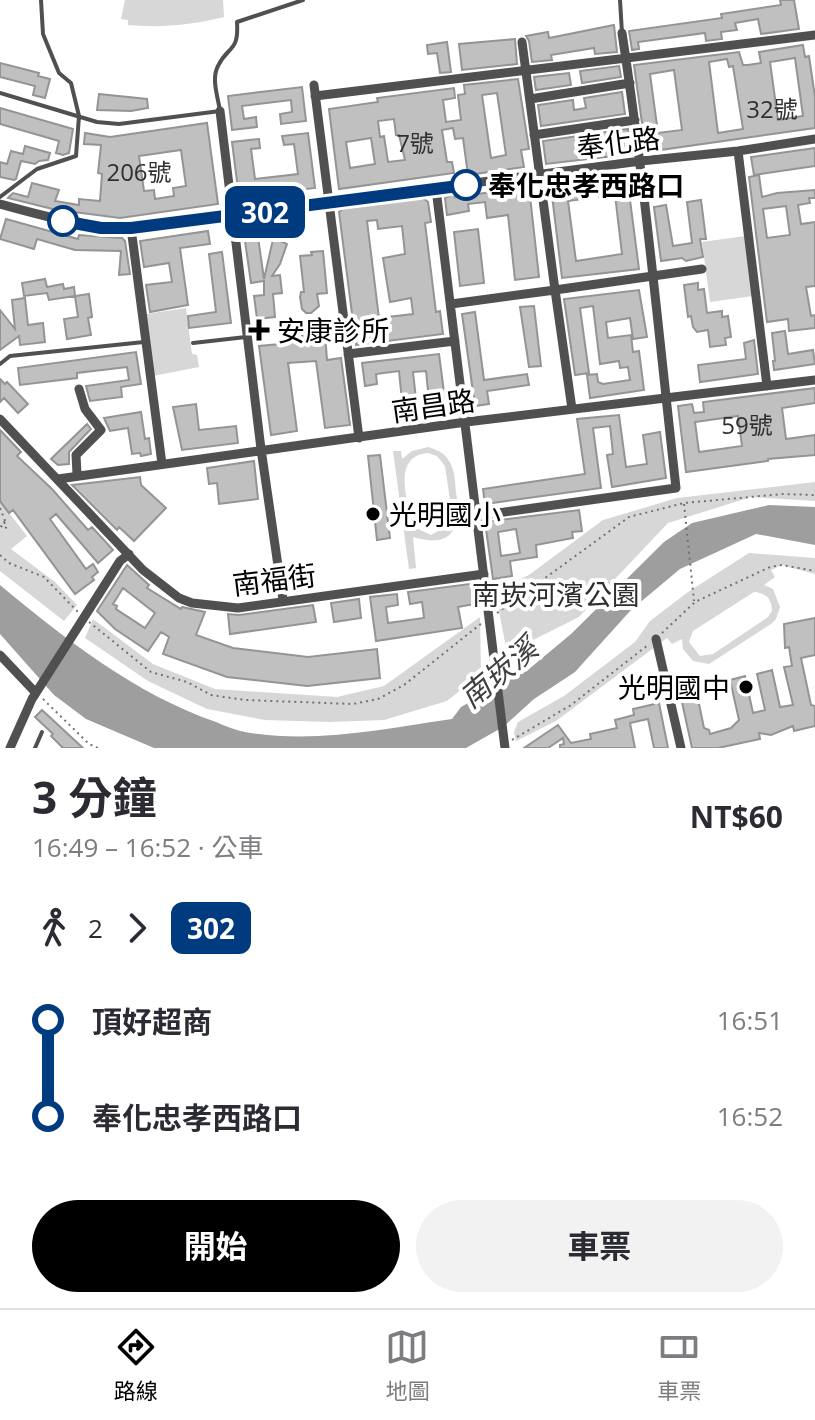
<!DOCTYPE html>
<html lang="zh-TW">
<meta charset="utf-8">
<style>
:root{--surface:#fff;--page:#f2f2f3;--text:#2b2b33;--muted:#7c7c81;--line:#e1e1e2;--accent:#000}
body{margin:0;font-family:"Open Sans","Noto Sans TC",sans-serif;background:var(--page);color:var(--text);height:100vh;display:flex;flex-direction:column;font-size:30px;white-space:nowrap}
*{box-sizing:border-box;margin:0}
p{font-size:26px;color:var(--muted)}
.icon{flex:none;width:44px;height:44px;fill:none;stroke:currentColor;stroke-width:2;stroke-linecap:round;stroke-linejoin:round}
.map{position:relative;height:748px;overflow:hidden}
.side{display:flex;flex-direction:column;background:var(--surface);flex:1}
.side>*{flex:none}
.badge{padding:0 16px;border-radius:12px;font-size:28px;line-height:52px}
.map>.badge{position:absolute;translate:-50% -50%;box-shadow:0 0 0 4px #fff}
.legs{display:flex;align-items:center;gap:12px;height:88px;padding:0 32px;font-size:26px}
.legs p{margin-inline-start:auto}
.head{display:flex;align-items:center;justify-content:space-between;height:136px;padding:0 32px}
h1{font-size:44px;font-weight:700;line-height:60px}
.primary-button{display:flex;gap:16px;margin-top:auto;padding:16px 32px}
.primary-button a{flex:1;height:92px;border-radius:48px;background:var(--accent);color:#fff;font-size:32px;font-weight:700;line-height:92px;text-align:center}
.primary-button a+a{background:var(--page);color:var(--text)}
ul{padding:0 32px;list-style:none}
li{display:flex;align-items:center;gap:28px;height:96px;font-size:30px}
li i{display:grid;place-items:center;width:12px;height:100%;margin:0 10px;background:currentColor}
li i::after{content:'';width:20px;height:20px;margin:-10px;border:6px solid;border-radius:50%;background:var(--surface)}
li p{margin-inline-start:auto}
li:first-child i{background:linear-gradient(#0000 50%,currentColor 0)}
li:last-child i{background:linear-gradient(currentColor 50%,#0000 0)}
.dock{display:flex;justify-content:space-around;align-items:center;height:112px;border-top:2px solid var(--line);background:var(--surface);font-size:22px;color:var(--muted)}
.dock a{display:grid;justify-items:center;gap:4px}
.dock .on{color:var(--accent)}
.map>svg:first-child{display:block}
.green{fill:#d7d7d7;fill-rule:evenodd}
.water{fill:#9e9e9e}
.building{fill:#c0c0c0;stroke:#949494;stroke-width:2;fill-rule:evenodd}
.lines{fill:none;stroke-linecap:round;stroke-linejoin:round}
.path{stroke:#727272;stroke-width:2;stroke-dasharray:2 4;stroke-linecap:butt}
.lane{stroke:#505050;stroke-width:4}
.street{stroke:#505050;stroke-width:9}
.line-1-casing{stroke:#fff;stroke-width:18}
.line-1{stroke:#003b80;stroke-width:12}
.stop-1-dot{fill:#fff;stroke:#003b80;stroke-width:4}
.poi-dot{fill:#000;stroke:#fff;stroke-width:3}
.labels{text-anchor:middle;dominant-baseline:central;stroke-width:8;stroke-linejoin:round;paint-order:stroke}
.number-label{font-size:24px;fill:#303030}
.street-label{font-size:28px;fill:#000;stroke:#fff}
.stop-label{font-size:28px;font-weight:bold;fill:#000;stroke:#fff;text-anchor:start}
.poi-label{font-size:28px;fill:#000;stroke:#fff;text-anchor:start}
.park-label{font-size:28px;fill:#2e2e2e;stroke:#fff}
.water-label{font-size:30px;font-style:italic;fill:#3f3f3f;stroke:#fff}
</style>
<div class="map">
<svg width="815" height="748" viewBox="0 0 815 748">
<rect width="100%" height="100%" fill="#fff"/>
<!-- green -->
<path class="green" d="M125 0H223L224 17C192 25 161 28 128 25V20L121 19Z
M745 236 753 296 710 302 702 242Z
M186 308 192 354 197 355 199 367 153 376 146 314Z
M428 447C437 450 444 452 449 461 455 470 455 482 456 492 462 529 452 549 413 537L416 568 409 569 393 451H401L402 459 412 451ZM428 453 437 456 445 466 452 514 447 526 431 535 412 526C408 501 391 456 428 453Z
M815 482V501L751 497 668 523 579 617 507 653 495 590 529 575 603 520 677 498Z
M0 501 27 536 11 549 55 582 77 605 64 621 0 571Z
M749 553 815 558V574L782 565 771 570 775 577 764 585 773 589 780 607 776 619 771 624 709 664 693 661 683 649 682 639 672 644 667 638 556 721 516 741 514 732 518 722 564 696 635 642 650 621 688 592ZM754 592C766 593 772 599 772 611L768 617 713 654 700 656 689 642 693 631Z
M480 617 481 674 447 701 384 720 329 722 265 720 207 709 148 681 85 638 93 619 153 664 215 689 337 697 384 686Z"/>
<!-- water -->
<path class="water" d="M769 505 815 507V545L756 534 680 569 631 610 575 672 534 699 503 727 466 748H154L86 719 54 695 0 634V585C65 639 135 694 216 722 225 726 235 730 245 732 313 744 384 729 452 719L461 707 529 669 571 634 664 542 692 523Z"/>
<!-- building -->
<path class="building" d="M780 0H794L799 29 761 34 758 19 735 23 737 30 721 32 722 39 706 41 705 33 638 42 639 49 632 50 629 31 722 18 721 14 781 5Z
M614 25 617 52 595 54 594 48 551 55 552 60 532 62 529 41 526 36 548 32 549 38Z
M515 39 517 64 462 70 459 44Z
M447 42 451 72 440 73 437 53 428 54 427 45Z
M803 45 805 57 809 56 815 97V128L646 152 634 65 739 52 743 65H748L761 63 759 52ZM795 58 803 116 778 120 770 62ZM727 59 729 67 733 66 743 129 718 133 709 62ZM674 70 682 130 658 133 650 74Z
M0 63 39 73 38 76 50 79 45 98 33 95 35 86 0 77Z
M619 66 621 77 582 83 580 71Z
M569 73 571 85 536 90 534 77Z
M518 79 529 149 521 150 524 167 468 175 463 138 455 139 453 128 442 130 447 162H452L454 173 339 189 329 109 378 102 377 98 454 88 455 98 443 100 446 122 461 120 458 95 465 94 464 85ZM497 93 506 155 491 158 482 95ZM394 119 396 135H399L405 160 388 162 384 136 380 137 378 121ZM371 138 375 164 350 168 346 142Z
M302 87 306 121 281 124 280 114 292 112 291 100 242 106 244 119 256 117 257 127 232 130 228 96Z
M622 92 625 114 541 126 538 105 573 100 574 110 586 108 584 98Z
M99 94 147 99 148 108 131 111 97 110Z
M0 108 73 129 69 153 63 155 56 153 59 141 0 124Z
M207 123 218 204 120 218 74 212 73 214 8 198 13 193 28 197 32 183 59 190 55 201 79 205V199L100 201 102 174 98 173 101 145 84 144 85 133 110 137ZM181 150 186 186 173 188 174 196 155 199 154 190 144 191 139 156Z
M628 129 631 154 546 164 543 141Z
M308 133 315 188 290 191 289 188 239 197 232 142 259 139 260 148 251 149 255 179 298 174 294 144 284 145 282 136Z
M25 146 50 153 48 160 39 161 35 164 21 161 16 179 14 180 0 177V162L7 164 11 151 23 154Z
M815 148V166L754 175 751 157Z
M759 175 762 197 777 193 815 190V198H809L810 203 798 205 801 224 815 222V286L806 287 811 316 815 315V328L789 331 788 319 767 322 749 177ZM786 206 790 235 767 238 763 209Z
M627 177 639 269 562 278 551 187 582 183 584 199 568 201 576 261 622 254 615 195 599 197 597 181Z
M529 187 539 277 515 280 508 215 487 218 485 202 468 204 469 211 447 215 445 198 455 193V197Z
M423 198 428 202 431 222 425 223 436 312 440 311 443 334 356 345 339 212 343 209ZM377 220 378 229 402 226 405 254 383 258 390 302 411 298 413 314 379 318 367 221Z
M701 200 706 239H700L703 257 686 261 682 258 661 261 654 207 666 205 673 246 692 243 687 202Z
M6 219 78 239 79 235 122 238 125 241 130 274 119 275 121 251 75 250 37 239 34 249 0 239Z
M277 221 280 241 287 244 280 264 272 276 280 275 282 293 273 294 275 317 257 319 254 296 264 295V281L251 283 243 227ZM274 235 264 279 258 237Z
M478 229 484 283 460 286 454 232Z
M208 231 210 244 180 248 188 305 150 312 146 285 172 282 169 263 144 267 140 241Z
M323 251 327 293 317 294 319 306 311 313H306L302 309 300 297 301 292H304L300 256 312 255 311 252Z
M222 252 231 323 189 328 188 316 216 312 209 254Z
M45 279 47 287 63 284 64 289 74 287 75 296 49 300 47 293 24 296 22 283Z
M698 283V290L704 289 707 313 722 311V317L728 316 731 337 725 338 726 345 710 347 708 330 697 332 693 327 691 316 688 317 684 285Z
M639 290 647 337 633 339 630 318 606 322 608 338 631 335 633 352 639 351 644 390 590 398 587 375 597 374 598 382 603 384 630 380 628 367 620 368 619 361 600 364 593 306 580 308 589 373 575 375 564 299Z
M89 294 92 317 88 318 91 335 67 339 64 319 78 317 75 296Z
M25 298 28 325 43 323 45 342 20 345 19 336 0 350V310L15 329 12 300Z
M534 306 541 366 529 367 520 307Z
M475 312 484 380 527 374 529 385 487 391 489 404 475 406 462 314Z
M785 331 788 354 813 350 815 364 774 370 773 361H775L772 333Z
M325 333 327 360 341 358 350 425 325 428 316 361 288 363 297 431 271 435 259 346 302 342V336Z
M754 340 758 374 700 382 698 365 746 359 744 343Z
M136 352 141 384 121 387 122 397 90 401 86 386 129 380 127 367 77 373V378L20 385 18 368Z
M439 354 446 408 430 410 426 371 413 372 416 399 402 401 399 371 376 374 377 384 365 386 362 363Z
M0 379 5 384 7 382 28 404 18 413 4 398 0 402Z
M815 388V403L782 408 786 439 815 435V455L768 459V461L686 472 678 406 692 404 694 413 704 412 703 402ZM738 416 742 446 699 452 695 422Z
M196 404 199 430 236 426 238 443 182 450 173 407Z
M141 412 145 439 149 438 151 454 141 456 140 453 132 454 128 428 110 431 104 418Z
M619 415 626 467 647 464 643 435 660 432 666 478 612 487 607 455 613 454 610 426 593 428 601 488 485 504 483 489 585 474 577 419Z
M87 424 91 429 69 452V464L58 465 51 459Z
M0 430 21 452 17 456 52 489 88 530 92 527 113 550 98 563 56 514 50 519 86 569 93 564 98 572 92 577 94 580 75 594 13 510 9 513 0 501Z
M380 455 390 538 377 540 368 456Z
M254 461 258 499 219 504 217 483 209 484 207 468Z
M140 477 141 485 166 508 134 541 119 527 117 530 72 485Z
M579 510 582 531 572 532 573 538 536 545 537 557 510 561 512 576 493 579 485 522ZM516 529 520 553 501 556 498 532Z
M127 565 149 585 147 588 181 609 182 607 205 612 196 635 233 648 308 657 377 649 380 678 307 686 227 677 163 654 169 637 161 632 148 651 115 629 97 611ZM123 588 155 613 145 628 116 609 117 606 113 604Z
M477 583 480 603 458 607 462 628 376 641 370 597 397 594 398 605 386 607 388 623 424 618 422 602 410 604 408 592Z
M359 599 361 618 334 622 331 603Z
M313 605 316 622 230 634 228 614 239 615Z
M815 618V655L801 658 811 705 815 706V726L794 731 793 726 771 735 759 733 760 739 718 748H692L678 684 694 680 704 728 709 730 710 734 731 728 739 720 730 680 745 676 753 713 765 710 757 674 772 670 780 707 793 705 784 667 792 666 789 647 785 648 784 624Z
M659 703 668 748H654L648 719 630 723 635 748H560V745L564 744 563 738 548 748H524L558 725 571 743 591 739 590 734 617 728 615 720 634 715 633 709Z
M42 710 83 748H63L51 736 53 734 35 717Z"/>
<g class="lines">
<!-- path -->
<path class="path" d="M684 504 694 601
M0 508 5 521
M4 522 7 526 5 529 1 526Z
M0 555 9 563 44 577 78 612
M497 613 629 517 684 503 783 494 815 495
M89 622 151 672 187 682 211 695 245 700 353 704 378 699 404 685 482 623
M662 633 695 602 770 567 782 565 815 571
M43 699 89 744 98 748
M512 740 571 705 648 645"/>
<!-- lane -->
<path class="lane" d="M620 0 622 33
M0 93 97 122 119 124 220 111C218 97 211 79 218 66 228 45 239 53 237 22L303 0
M0 197 37 169 76 156 79 116 71 83 59 73 43 34 41 0
M193 343 246 337
M0 364 10 356 144 342
M35 748 42 732"/>
<!-- street -->
<path class="street" d="M314 85 359 438
M315 96 815 35
M530 99 630 83
M220 111 261 449 283 600
M534 135 635 120
M738 151 767 386
M436 189 505 748
M0 204C44 216 85 228 131 228L641 161 738 151 815 139
M131 228 162 464
M451 304 555 290 522 42
M348 354 455 341
M572 409 555 290 702 269
M0 419 143 570 179 598 192 603 238 608 484 574
M77 474 76 455 101 430 85 409 79 389
M58 479 466 422 815 380
M476 516 676 488C659 337 645 184 622 33
M656 639 681 748
M0 655 36 693
M10 748 32 699 120 561 129 554"/>
</g>
<g class="lines">
<!-- line-1 casing -->
<g class="line-1-casing">
<path id="line-1" d="M63 221 101 228H131L466 185"/>
</g>
<!-- line-1 -->
<use href="#line-1" class="line-1"/>
</g>
<!-- markers -->
<g class="stop-1-dot">
<circle cx="466" cy="185" r="14"/>
<circle cx="63" cy="221" r="14"/>
</g>
<g class="poi-dot">
<path d="M255 318h8v8h8v8h-8v8h-8v-8h-8v-8h8z"/>
<circle cx="373" cy="514" r="8"/>
<circle cx="746" cy="687" r="8"/>
</g>
<g class="labels">
<!-- number labels -->
<g class="number-label">
<text x="772" y="108">32號</text>
<text x="415" y="142">7號</text>
<text x="139" y="171">206號</text>
<text x="747" y="424">59號</text>
</g>
<!-- street labels -->
<g class="street-label">
<text transform="translate(618 142) rotate(-7)">奉化路</text>
<text transform="translate(433 405) rotate(-8)">南昌路</text>
<text transform="translate(274 579) rotate(-7)">南福街</text>
</g>
<!-- stop labels -->
<g class="stop-label">
<text x="488" y="185">奉化忠孝西路口</text>
</g>
<!-- poi labels -->
<g class="poi-label">
<text x="277" y="330">安康診所</text>
<text x="389" y="514">光明國小</text>
<text x="730" y="687" text-anchor="end">光明國中</text>
</g>
<!-- park labels -->
<g class="park-label">
<text x="556" y="594">南崁河濱公園</text>
</g>
<!-- water labels -->
<g class="water-label">
<text transform="translate(498 672) rotate(-40)">南崁溪</text>
</g>
</g>
</svg>
<b class="badge" style="left:265px;top:212px;background:#003b80;color:#fff">302</b>
</div>
<section class="side">
<div class="head"><div><h1>3 分鐘</h1><p>16:49 – 16:52 · 公車</p></div><b>NT$60</b></div>
<div class="legs"><svg class="icon" aria-label="walk" viewBox="0 0 24 24"><circle cx="13" cy="4" r="2"/><path d="M13 8l-2 6 4 7M11 14l-3 7M7 12l3-4h3l4 4"/></svg>2<svg class="icon" aria-label="forward" viewBox="0 0 24 24"><path d="M9 5l7 7-7 7"/></svg><b class="badge" style="background:#003b80;color:#fff">302</b></div>
<ul>
<li><i style="color:#003b80"></i><b>頂好超商</b><p>16:51</p></li>
<li><i style="color:#003b80"></i><b>奉化忠孝西路口</b><p>16:52</p></li>
</ul>
<div class="primary-button"><a>開始</a><a>車票</a></div>
</section>
<nav class="dock">
<a class="on"><svg class="icon" aria-label="directions" viewBox="0 0 24 24"><path d="M12 3l9 9-9 9-9-9zM9 14v-3h6M13 9l2 2-2 2"/></svg>路線</a>
<a><svg class="icon" aria-label="map" viewBox="0 0 24 24"><path d="M3 6l6-2 6 2 6-2v14l-6 2-6-2-6 2zM9 4v14M15 6v14"/></svg>地圖</a>
<a><svg class="icon" aria-label="tickets" viewBox="0 0 24 24"><path d="M3 7h18v10H3zM15 7v10"/></svg>車票</a>
</nav>
